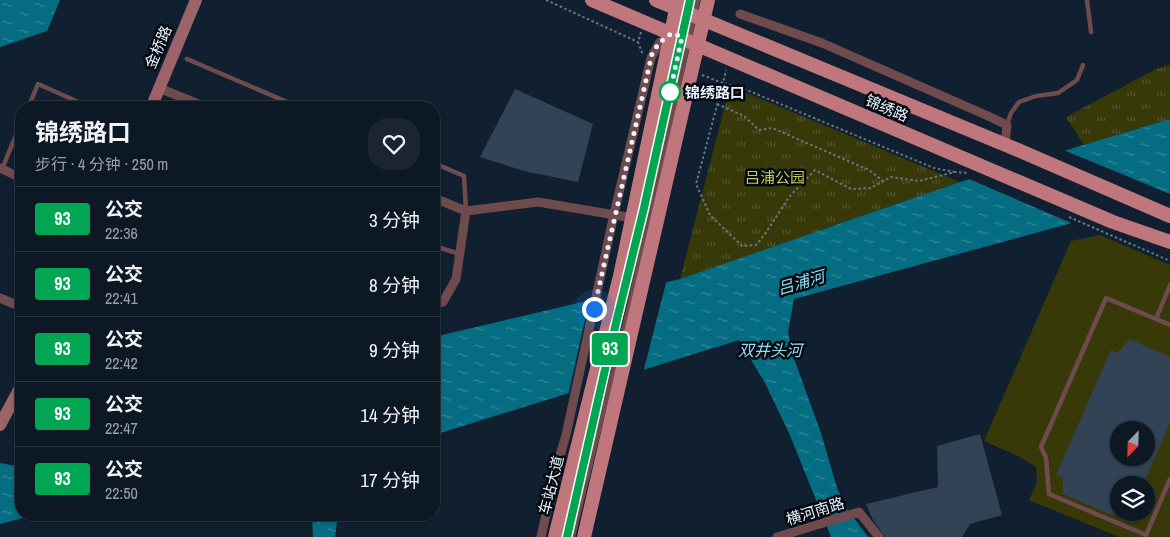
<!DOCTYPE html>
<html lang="zh">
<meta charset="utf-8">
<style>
:root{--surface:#0c1824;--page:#1a2531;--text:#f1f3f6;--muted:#9aa0a6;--line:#2c3741}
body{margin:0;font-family:"Archivo Narrow","Noto Sans SC",sans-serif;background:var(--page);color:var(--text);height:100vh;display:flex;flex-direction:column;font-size:19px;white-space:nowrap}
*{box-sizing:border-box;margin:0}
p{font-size:16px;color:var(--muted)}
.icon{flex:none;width:28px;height:28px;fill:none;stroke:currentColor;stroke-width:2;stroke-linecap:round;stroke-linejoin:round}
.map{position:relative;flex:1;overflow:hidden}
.panel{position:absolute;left:15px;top:101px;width:425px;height:420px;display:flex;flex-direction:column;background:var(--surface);border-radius:20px;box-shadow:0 1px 4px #0004,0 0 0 1px var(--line)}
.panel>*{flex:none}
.badge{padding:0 10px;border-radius:4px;font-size:18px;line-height:32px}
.needle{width:32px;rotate:203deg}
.fabs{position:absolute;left:1110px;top:421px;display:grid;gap:10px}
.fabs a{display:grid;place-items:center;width:45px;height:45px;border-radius:50%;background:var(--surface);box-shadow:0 1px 4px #0004,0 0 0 1px var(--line);font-size:25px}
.you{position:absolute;width:25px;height:25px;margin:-12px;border:4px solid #fff;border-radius:50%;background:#1a73e8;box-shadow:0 0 0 8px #1a73e833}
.map>.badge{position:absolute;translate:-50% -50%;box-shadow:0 0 0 2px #fff}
.round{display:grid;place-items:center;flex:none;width:52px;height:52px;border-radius:20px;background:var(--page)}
.headline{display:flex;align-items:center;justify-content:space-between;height:85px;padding:0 20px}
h1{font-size:24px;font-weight:700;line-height:38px}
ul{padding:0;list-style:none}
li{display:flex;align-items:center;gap:15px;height:65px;padding:0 20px;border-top:1px solid var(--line)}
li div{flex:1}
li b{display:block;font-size:19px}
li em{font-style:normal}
li .badge{min-width:55px;font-weight:700;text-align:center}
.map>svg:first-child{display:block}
.green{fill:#383909;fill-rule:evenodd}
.park{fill:url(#park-tufts)}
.water{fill:url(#water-ripples)}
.pier{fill:#102030}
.building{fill:#324355;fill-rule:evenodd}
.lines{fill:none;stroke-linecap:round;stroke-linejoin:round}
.path{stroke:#687684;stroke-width:2;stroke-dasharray:2.5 2.5;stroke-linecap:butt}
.lane{stroke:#6f4b4e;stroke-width:4.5}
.street{stroke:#6f4b4e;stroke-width:9}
.secondary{stroke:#9c6369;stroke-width:12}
.primary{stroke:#bf767d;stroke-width:14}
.line-casing{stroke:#fff;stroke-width:11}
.line{stroke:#00a651;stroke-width:8}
.walk{stroke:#e8f3fe;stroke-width:5;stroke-dasharray:0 9}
.stop-dot{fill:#fff;stroke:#00a651;stroke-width:2.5}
.labels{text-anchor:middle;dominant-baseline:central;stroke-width:5;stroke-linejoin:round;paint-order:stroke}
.street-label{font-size:15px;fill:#e8f3fe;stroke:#040910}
.stop-label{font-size:15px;font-weight:bold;fill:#e8f3fe;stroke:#040910;text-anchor:start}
.park-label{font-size:15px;fill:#c5ca56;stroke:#040910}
.water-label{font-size:16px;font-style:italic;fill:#8fdff4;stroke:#040910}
</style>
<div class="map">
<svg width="1170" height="537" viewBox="0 0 1170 537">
<defs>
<pattern id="park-tufts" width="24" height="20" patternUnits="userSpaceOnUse" patternTransform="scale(1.25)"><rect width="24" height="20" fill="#383909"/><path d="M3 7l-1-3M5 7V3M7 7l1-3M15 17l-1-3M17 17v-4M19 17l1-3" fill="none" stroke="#55562e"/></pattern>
<pattern id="water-ripples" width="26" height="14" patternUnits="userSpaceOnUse" patternTransform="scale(1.25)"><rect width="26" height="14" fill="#056d82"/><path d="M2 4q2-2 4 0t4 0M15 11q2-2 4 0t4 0" fill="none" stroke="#36899b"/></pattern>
</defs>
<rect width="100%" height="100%" fill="#102030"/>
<!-- green -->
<path class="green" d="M1100 235 1170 265V537H1119L1029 500 1037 482 1036 467 1022 458 984 441 1071 241ZM1119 430H1146V458H1119ZM1119 485H1146V512H1119Z"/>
<!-- park -->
<path class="park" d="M1170 65V119L1084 145 1066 117 1156 69Z
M730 86 960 182 680 279Z"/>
<!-- water -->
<path class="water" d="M0 0H60L47 31 0 47Z
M1170 119V196L794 299 788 332 792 353 821 433 837 488 845 506 868 537H831L789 433 765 383 739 340 434 435V337L680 279 960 182Z
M0 463 21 467V515H34L0 524Z
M312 515H338L335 537H313Z"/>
<!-- pier -->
<path class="pier" d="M1061 149 1170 194V199L1076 225 967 178Z
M667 279 643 373 568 396 590 297Z"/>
<!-- building -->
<path class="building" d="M515 89 593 124 578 182 524 171 480 157Z
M1130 339 1170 357V422L1143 485H1119V508L1112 515 1063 494V478L1056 475 1111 350 1117 353ZM1119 430H1146V458H1119Z
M980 434 1002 515 970 524 962 537H885L873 520 866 504 938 487 937 446Z"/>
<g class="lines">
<!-- path -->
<path class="path" d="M546 0 638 42
M641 32 638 42 643 55
M702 75 723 83 726 70
M717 104 744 116 759 130 772 128 869 170 883 181
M955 172 934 168 742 88 723 83 696 184 710 215 742 246 756 245 765 234 789 197 815 170 851 189 871 188 891 177 919 181 955 172 969 173
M1069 217 1170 261"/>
<!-- lane -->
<path class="lane" d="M1087 0 1091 32
M187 59 301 108
M28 108 38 84 92 108
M1007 125 1011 113 1019 102 1036 96 1058 93 1077 80 1083 65
M434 163 464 176 466 211
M2 169 21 123
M434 246 460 254
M1156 319 1170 285
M1170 325 1106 298 1041 447 1046 458 1049 494 1146 535 1170 479
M567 537 609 352 644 208 690 0
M573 537 630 302 698 0"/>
<!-- street -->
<path class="street" d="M740 14 822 43 988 116 1007 125 1005 144
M159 88 208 108
M0 168 21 178
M434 198 466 211 538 202 633 218
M0 298 21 307
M434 304 443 302 456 279 466 211
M541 537 557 466 566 435 614 214 651 58 659 43 672 34
M777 537 859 512 879 537"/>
<!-- secondary -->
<path class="secondary" d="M151 108 196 0
M0 425 21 386"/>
<!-- primary -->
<path class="primary" d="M592 0 1113 222 1170 242
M656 0 1018 150 1170 216
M555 537 620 276 678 0
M584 537 708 0"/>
</g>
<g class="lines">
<!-- line casing -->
<g class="line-casing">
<path id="line" d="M567 537 609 352 644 208 690 0"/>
</g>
<!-- line -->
<use href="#line" class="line"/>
<!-- walk -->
<path class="walk" d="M594 309 652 54 659 43 672 33 682 37 670 92"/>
</g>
<!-- markers -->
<circle class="stop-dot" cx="670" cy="92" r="10"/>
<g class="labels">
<!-- street labels -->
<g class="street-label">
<text transform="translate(158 47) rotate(-67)">金桥路</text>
<text transform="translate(887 108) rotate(23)">锦绣路</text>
<text transform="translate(551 485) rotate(-76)">车站大道</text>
<text transform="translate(815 511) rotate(-17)">横河南路</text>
</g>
<!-- stop labels -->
<g class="stop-label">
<text x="685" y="92">锦绣路口</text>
</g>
<!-- park labels -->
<g class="park-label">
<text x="775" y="177">吕浦公园</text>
</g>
<!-- water labels -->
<g class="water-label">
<text transform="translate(801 282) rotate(-16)">吕浦河</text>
<text x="770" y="350">双井头河</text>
</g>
</g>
</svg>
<div class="fabs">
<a><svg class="needle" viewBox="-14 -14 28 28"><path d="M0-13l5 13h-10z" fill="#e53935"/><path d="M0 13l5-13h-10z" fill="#9aa0a6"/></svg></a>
<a><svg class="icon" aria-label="layers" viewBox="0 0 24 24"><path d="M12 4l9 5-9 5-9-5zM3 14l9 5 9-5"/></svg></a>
</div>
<div class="you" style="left:594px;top:309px"></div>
<b class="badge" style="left:610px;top:349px;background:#00a651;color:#fff">93</b>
<section class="panel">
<div class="headline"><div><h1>锦绣路口</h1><p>步行 · 4 分钟 · 250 m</p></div><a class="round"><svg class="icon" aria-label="heart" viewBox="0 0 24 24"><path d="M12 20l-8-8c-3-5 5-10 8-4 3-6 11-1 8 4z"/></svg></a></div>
<ul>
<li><span class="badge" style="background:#00a651;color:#fff">93</span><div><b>公交</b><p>22:36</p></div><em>3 分钟</em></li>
<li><span class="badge" style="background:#00a651;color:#fff">93</span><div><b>公交</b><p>22:41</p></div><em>8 分钟</em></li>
<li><span class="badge" style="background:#00a651;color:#fff">93</span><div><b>公交</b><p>22:42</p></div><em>9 分钟</em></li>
<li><span class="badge" style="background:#00a651;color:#fff">93</span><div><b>公交</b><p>22:47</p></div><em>14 分钟</em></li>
<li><span class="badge" style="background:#00a651;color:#fff">93</span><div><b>公交</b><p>22:50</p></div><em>17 分钟</em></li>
</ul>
</section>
</div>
